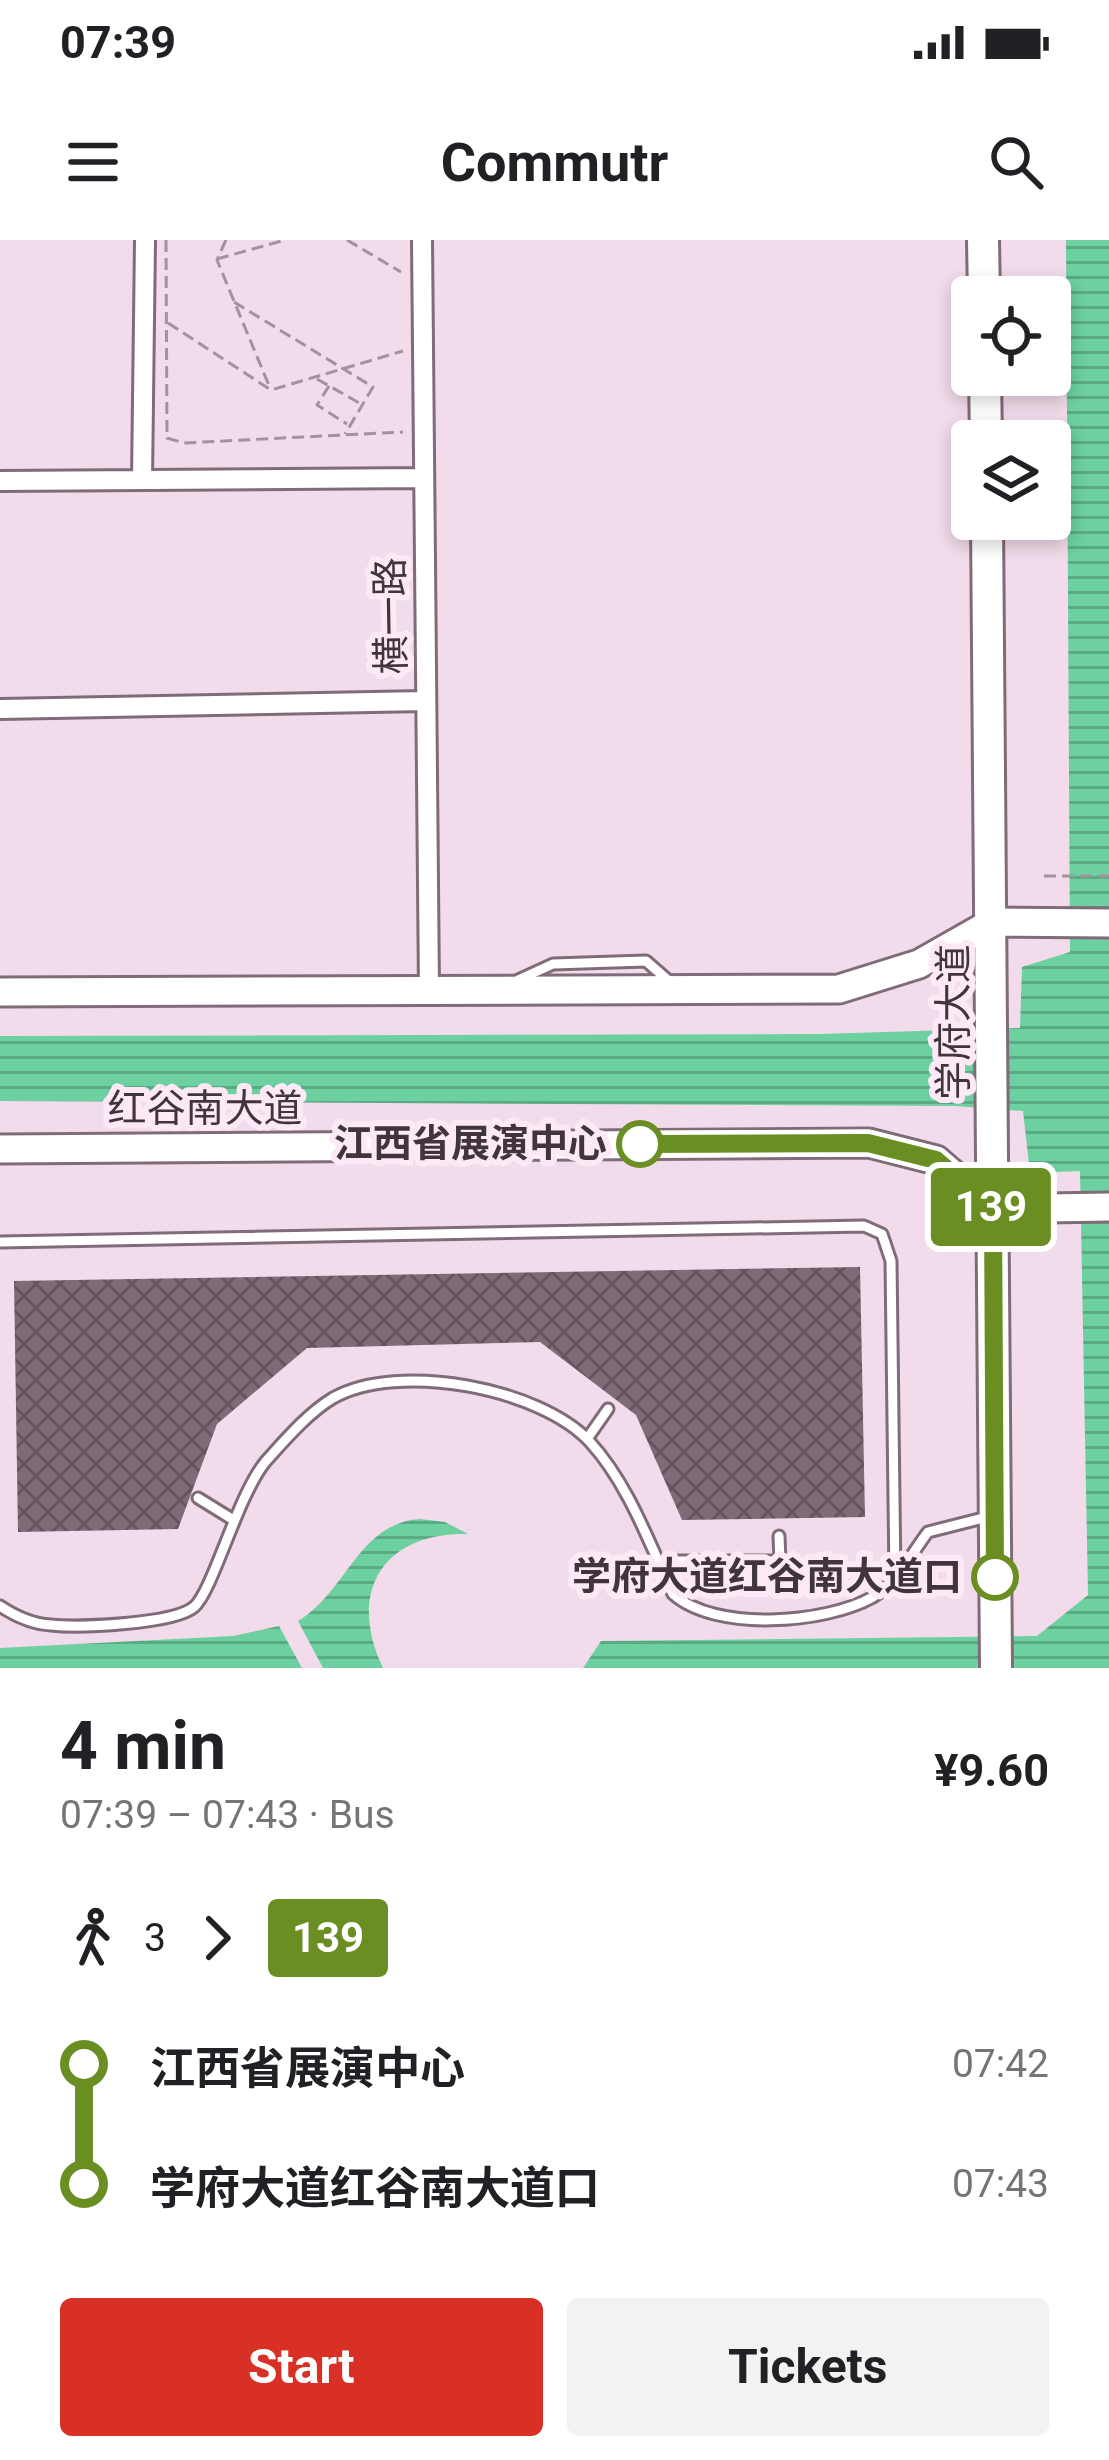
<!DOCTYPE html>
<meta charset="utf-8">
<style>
:root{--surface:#fff;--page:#f2f2f2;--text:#202124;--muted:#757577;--accent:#d93025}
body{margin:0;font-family:Roboto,"Noto Sans SC",sans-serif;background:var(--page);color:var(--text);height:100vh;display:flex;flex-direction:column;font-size:45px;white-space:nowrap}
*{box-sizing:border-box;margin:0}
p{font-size:39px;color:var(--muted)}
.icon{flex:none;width:66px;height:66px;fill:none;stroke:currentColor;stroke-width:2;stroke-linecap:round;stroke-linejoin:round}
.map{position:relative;height:1428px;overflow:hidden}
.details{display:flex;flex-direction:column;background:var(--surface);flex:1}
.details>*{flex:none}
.badge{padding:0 24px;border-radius:9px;font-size:42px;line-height:78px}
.buttons{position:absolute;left:951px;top:36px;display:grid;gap:24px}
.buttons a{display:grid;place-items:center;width:120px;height:120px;border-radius:12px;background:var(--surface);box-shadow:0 6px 18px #0003;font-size:60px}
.map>.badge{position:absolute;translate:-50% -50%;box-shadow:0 0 0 6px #fff}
.legs{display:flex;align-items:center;gap:18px;height:132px;padding:0 60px;font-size:39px}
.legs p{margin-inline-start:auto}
.head{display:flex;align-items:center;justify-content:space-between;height:204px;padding:0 60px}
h1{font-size:66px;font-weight:700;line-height:90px}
.cta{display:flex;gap:24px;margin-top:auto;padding:24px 60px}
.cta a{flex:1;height:138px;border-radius:12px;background:var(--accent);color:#fff;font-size:48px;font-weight:700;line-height:138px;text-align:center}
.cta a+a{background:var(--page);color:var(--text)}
ul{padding:0 60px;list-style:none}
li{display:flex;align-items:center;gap:42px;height:120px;font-size:45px}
li i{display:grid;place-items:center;width:18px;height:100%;margin:0 15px;background:currentColor}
li i::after{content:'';width:30px;height:30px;margin:-15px;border:9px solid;border-radius:50%;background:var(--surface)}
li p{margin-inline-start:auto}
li:first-child i{background:linear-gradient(#0000 50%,currentColor 0)}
li:last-child i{background:linear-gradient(currentColor 50%,#0000 0)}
.status{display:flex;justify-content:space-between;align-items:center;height:84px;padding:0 60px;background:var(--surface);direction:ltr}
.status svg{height:33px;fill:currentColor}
header{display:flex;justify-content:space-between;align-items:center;height:156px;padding:0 60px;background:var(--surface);font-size:54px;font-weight:700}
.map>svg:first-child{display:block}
.water{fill:url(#water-rules)}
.building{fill:url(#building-cross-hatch)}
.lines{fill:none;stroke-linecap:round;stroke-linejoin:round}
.lane-casing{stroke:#806b79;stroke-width:15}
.street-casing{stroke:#806b79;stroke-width:24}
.secondary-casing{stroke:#806b79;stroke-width:33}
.primary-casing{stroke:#806b79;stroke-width:36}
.path{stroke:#a3929d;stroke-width:3;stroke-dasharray:12 6;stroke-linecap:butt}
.lane{stroke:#fff;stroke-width:9}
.street{stroke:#fff;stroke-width:18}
.secondary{stroke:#fff;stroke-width:27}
.primary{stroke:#fff;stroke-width:30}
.line-1-casing{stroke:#fff;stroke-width:27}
.line-1{stroke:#6b8e23;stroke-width:18}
.stop-1-dot{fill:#fff;stroke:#6b8e23;stroke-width:6}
.labels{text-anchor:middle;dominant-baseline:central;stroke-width:12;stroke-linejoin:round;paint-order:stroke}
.street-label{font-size:39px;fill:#3f353b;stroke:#fde9f6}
.stop-label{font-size:39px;font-weight:bold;fill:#3f353b;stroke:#fde9f6;text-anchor:end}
</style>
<div class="status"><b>07:39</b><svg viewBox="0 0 49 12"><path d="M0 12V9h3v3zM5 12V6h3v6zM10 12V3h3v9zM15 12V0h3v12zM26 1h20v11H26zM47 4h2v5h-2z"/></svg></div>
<header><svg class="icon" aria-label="menu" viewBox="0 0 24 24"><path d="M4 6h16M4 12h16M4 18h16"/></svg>Commutr<svg class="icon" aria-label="search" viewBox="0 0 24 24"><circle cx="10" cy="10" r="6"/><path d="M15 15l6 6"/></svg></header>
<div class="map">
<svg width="1109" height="1428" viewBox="0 0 1109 1428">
<defs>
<pattern id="water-rules" width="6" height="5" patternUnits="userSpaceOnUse" patternTransform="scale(3)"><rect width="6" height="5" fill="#6dd0a0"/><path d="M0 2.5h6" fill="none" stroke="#5baa84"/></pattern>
<pattern id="building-cross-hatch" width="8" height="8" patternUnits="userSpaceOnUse" patternTransform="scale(3)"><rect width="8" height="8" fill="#7f6a77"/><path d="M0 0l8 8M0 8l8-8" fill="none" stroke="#64545e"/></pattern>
</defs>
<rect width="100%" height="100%" fill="#f2dbea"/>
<!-- water -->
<path class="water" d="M1066 0H1109V1428H583L601 1401 1037 1396 1088 1355 1080 931 1030 933 1023 871 955 866 0 861V796L820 794 1020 788 1022 727 1070 712Z
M420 1279 445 1282 468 1294C382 1292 347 1353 383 1428H323L298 1381C347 1352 358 1283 420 1279Z
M279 1386 302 1428H0V1408L233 1396Z"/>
<!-- building -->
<path class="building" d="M860 1027 865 1277 682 1280 636 1175 540 1102 307 1108 217 1184 178 1289 18 1292 14 1041Z"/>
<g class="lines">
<!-- lane casing -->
<g class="lane-casing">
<path id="lane" d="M518 740 553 724 646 721 670 742
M0 1002 864 986 882 994 891 1021 895 1338
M587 1199 608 1169
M198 1258 232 1279
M657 1321H780L779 1296
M0 1366C15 1376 32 1384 51 1385 79 1388 174 1384 194 1367 213 1351 237 1256 266 1221 285 1200 308 1173 333 1158 398 1121 540 1148 590 1202 629 1245 649 1303 673 1354 715 1392 825 1384 873 1357 898 1342 911 1314 928 1292L991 1276"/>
</g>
<!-- street casing -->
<g class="street-casing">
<path id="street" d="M422 0 429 750
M142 240 145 0
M0 241 422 238
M0 469 425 461"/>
</g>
<!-- secondary casing -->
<g class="secondary-casing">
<path id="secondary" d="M0 752 839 749 919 724 993 682 1109 683
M0 909 869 903 936 920 993 969 1109 967"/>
</g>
<!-- primary casing -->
<g class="primary-casing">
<path id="primary" d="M983 0 984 57
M985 135 986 201
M987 279 996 1428"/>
</g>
<!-- path -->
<path class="path" d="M166 0 167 198 184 203 403 192
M226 0 217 20 270 148
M347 0 401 32
M217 19 285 0
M234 62 373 147 345 194
M168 83 271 150 403 111
M317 139 361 164
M329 146 317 165 347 184
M1044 636H1109"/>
<!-- lane -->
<use href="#lane" class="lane"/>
<!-- street -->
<use href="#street" class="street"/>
<!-- secondary -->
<use href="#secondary" class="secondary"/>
<!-- primary -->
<use href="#primary" class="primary"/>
</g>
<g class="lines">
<!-- line-1 casing -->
<g class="line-1-casing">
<path id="line-1" d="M640 904 868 903 936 920 993 969 995 1337"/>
</g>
<!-- line-1 -->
<use href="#line-1" class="line-1"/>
</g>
<!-- markers -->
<g class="stop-1-dot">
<circle cx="640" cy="904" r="21"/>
<circle cx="995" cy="1337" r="21"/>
</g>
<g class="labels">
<!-- street labels -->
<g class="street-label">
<text transform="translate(391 376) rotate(-91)">横一路</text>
<text transform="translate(954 782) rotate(-90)">学府大道</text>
<text x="205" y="869">红谷南大道</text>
</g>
<!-- stop labels -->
<g class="stop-label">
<text x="607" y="904">江西省展演中心</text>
<text x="962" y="1337">学府大道红谷南大道口</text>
</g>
</g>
</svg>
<div class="buttons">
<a><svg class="icon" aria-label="locate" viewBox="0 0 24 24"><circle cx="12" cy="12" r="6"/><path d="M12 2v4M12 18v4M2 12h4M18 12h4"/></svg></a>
<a><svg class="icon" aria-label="layers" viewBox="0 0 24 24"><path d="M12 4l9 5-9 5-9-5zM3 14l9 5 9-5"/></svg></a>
</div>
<b class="badge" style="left:991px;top:967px;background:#6b8e23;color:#fff">139</b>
</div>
<section class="details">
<div class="head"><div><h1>4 min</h1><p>07:39 – 07:43 · Bus</p></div><b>¥9.60</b></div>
<div class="legs"><svg class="icon" aria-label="walk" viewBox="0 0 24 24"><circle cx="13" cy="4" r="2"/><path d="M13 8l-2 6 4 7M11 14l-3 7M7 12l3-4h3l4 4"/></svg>3<svg class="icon" aria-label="forward" viewBox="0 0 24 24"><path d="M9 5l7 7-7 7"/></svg><b class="badge" style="background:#6b8e23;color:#fff">139</b></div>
<ul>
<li><i style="color:#6b8e23"></i><b>江西省展演中心</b><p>07:42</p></li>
<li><i style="color:#6b8e23"></i><b>学府大道红谷南大道口</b><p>07:43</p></li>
</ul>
<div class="cta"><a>Start</a><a>Tickets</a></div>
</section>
